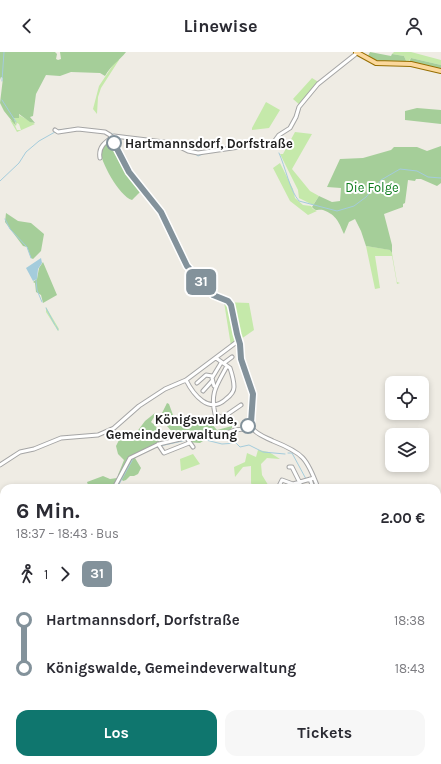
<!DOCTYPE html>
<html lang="de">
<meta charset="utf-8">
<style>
:root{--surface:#fff;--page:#f7f7f7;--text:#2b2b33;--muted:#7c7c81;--accent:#0f766e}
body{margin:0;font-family:Karla,sans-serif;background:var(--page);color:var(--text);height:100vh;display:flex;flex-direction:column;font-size:15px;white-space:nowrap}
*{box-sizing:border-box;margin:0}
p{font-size:13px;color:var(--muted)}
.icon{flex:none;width:22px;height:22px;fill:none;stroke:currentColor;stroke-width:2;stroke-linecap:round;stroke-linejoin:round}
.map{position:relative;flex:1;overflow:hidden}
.drawer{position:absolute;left:0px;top:432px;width:441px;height:280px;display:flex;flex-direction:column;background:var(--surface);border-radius:12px 12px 0 0;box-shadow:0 2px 6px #0003}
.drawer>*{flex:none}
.badge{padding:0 8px;border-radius:6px;font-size:14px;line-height:26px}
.buttons{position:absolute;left:385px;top:324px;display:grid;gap:8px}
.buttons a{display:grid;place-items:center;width:44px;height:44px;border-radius:8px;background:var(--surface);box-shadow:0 2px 6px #0003;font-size:20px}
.map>.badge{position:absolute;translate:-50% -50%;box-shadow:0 0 0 2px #fff}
.legs{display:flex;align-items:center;gap:6px;height:44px;padding:0 16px;font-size:13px}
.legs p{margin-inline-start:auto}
.headline{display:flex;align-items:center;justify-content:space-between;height:68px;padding:0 16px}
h1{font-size:22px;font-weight:700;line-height:30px}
.cta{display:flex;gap:8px;margin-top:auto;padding:8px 16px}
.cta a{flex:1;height:46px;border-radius:12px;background:var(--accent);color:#fff;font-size:16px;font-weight:700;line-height:46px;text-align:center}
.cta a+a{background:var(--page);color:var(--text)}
ul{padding:0 16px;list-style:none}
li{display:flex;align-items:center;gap:14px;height:48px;font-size:15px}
li i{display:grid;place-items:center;width:6px;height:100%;margin:0 5px;background:currentColor}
li i::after{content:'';width:10px;height:10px;margin:-5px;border:3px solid;border-radius:50%;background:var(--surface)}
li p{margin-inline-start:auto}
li:first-child i{background:linear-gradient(#0000 50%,currentColor 0)}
li:last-child i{background:linear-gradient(currentColor 50%,#0000 0)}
header{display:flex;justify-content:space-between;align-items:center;height:52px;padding:0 16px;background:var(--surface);font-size:18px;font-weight:700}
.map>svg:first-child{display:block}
.grass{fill:#c5e9aa}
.forest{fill:#a5ce99}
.water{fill:#a4ccdc}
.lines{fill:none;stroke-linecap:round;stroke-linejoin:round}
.stream{stroke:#a4ccdc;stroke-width:1}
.minor-casing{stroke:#a5a5a5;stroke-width:5}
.major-casing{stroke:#976e01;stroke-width:6}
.minor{stroke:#fff;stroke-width:3}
.major{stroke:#fbd89c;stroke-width:4}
.line-1-casing{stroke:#fff;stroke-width:9}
.line-1{stroke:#83929b;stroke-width:6}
.stop-1-dot{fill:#fff;stroke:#83929b;stroke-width:2}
.labels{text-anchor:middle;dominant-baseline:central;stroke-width:4;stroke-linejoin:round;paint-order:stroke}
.stop-label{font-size:13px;font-weight:bold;fill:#1e1e1e;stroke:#fff;text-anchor:start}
.park-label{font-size:13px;fill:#0c7b1c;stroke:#fff}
</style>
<header><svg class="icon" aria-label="back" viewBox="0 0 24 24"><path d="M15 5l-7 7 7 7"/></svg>Linewise<svg class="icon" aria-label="person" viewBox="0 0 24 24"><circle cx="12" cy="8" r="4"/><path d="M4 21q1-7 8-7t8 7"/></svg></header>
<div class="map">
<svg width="441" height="712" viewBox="0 0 441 712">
<rect width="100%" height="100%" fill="#efece4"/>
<!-- grass -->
<path class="grass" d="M394 0H411L441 8V13L411 6 407 11 404 4 392 2Z
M117 7 119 8 101 36 98 45 97 62 93 57 99 34Z
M312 26 320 31 301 54 293 47Z
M266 50 280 58 269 76 252 78V76Z
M19 63 35 72 17 80 10 68 13 69 17 78H21L19 72 17 71 16 74 14 65 19 66V70Z
M295 80 312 82 292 117 310 139 319 144 313 153 299 146 298 138 280 102H283Z
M280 111 293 137 295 146 303 153 311 154 313 157 317 159 308 163 290 149 273 116Z
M366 194 391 198 392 201 397 230 400 231 397 232 392 204H375L380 236 375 237Z
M224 250 249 251 254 278 231 294Z
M46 255 59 277 58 279 46 260Z
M258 398 269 400 280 407 267 406 261 412 262 423 270 436H253L251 431V414L243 415 235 425 234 415 245 410 247 401 256 405Z
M193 402 200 412 181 419 180 407Z
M4 604V628L0 631V609Z
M437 609 441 611V626L437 624Z
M4 671V707L0 708V674Z"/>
<!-- forest -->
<path class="forest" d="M0 0H55L57 2 56 7 58 8 61 7 60 0H126C119 9 111 13 105 24L100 21 71 20 60 24 46 23 36 42 33 64 30 65 35 71 30 70 19 62V66H14L16 74 4 59 0 51 3 26 1 25 0 28Z
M370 0 391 4 392 2 404 4 407 11 380 10 368 4Z
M411 6 441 13V18L409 10Z
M417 56 441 58V72L405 68V59Z
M112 86 127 116 143 137 132 148C119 144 100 109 100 97Z
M441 94V131L437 134 421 127H416L415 129 408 128 405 151 403 152V155L384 162 392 193V201L390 198 366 194 361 179 355 167 349 170 344 182C339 171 337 163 323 158 318 157 316 160 312 155L319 144 332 150 340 149 341 136 327 135 340 107 363 106 391 98 394 95H417L427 99Z
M6 161 18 169 31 171 44 182 41 199 33 207 31 206 27 195 23 194 5 170Z
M43 210 57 243 43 251 41 243 36 240 35 231 33 230 37 227 39 216Z
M167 351 169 352 173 363 197 371H211L217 378 232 374V376L224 383 209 385 200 391C183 391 167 379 161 363Z
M155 361 156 362 151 370C174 389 151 397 135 406L141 416 138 422 134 424H130L126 428 123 429 118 423 124 408 118 402 116 394 119 388 136 381 145 369Z
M103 424 110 427 117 426 118 428 114 436H89L87 430Z
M0 521 4 524V547L0 552Z
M4 583V604L0 609V588Z
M437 637 441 639V654L437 655Z
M325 708H363L364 709 360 712H329Z"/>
<!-- water -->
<path class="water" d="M41 206 42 211 38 217 37 227 33 229 26 216Z"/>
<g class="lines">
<!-- stream -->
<path class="stream" d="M2 29 4 0
M2 48 16 70
M58 78 77 76
M109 81 116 83
M133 85 151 87
M271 95 276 97
M220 99 236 97
M194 101 198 104 203 102
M279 101C285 114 290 139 299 149L337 159 354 154 366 145 381 128 400 117 417 119 428 125 441 126
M0 129 19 111 26 100 39 89 55 80
M5 167 10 177 27 195 31 206
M36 228 37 238 42 250
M46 256 55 273
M56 274 58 278
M190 388 202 387 222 392 236 391 240 395 249 393 263 400 285 402
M160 394 187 388
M288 401H292L306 427
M117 436 134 405
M437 471 441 469
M0 541 4 542
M0 628 4 625"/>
<!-- minor casing -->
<g class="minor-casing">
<path id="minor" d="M55 78 58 80 78 77 105 80 110 83 129 120 161 160 187 213 213 243 231 253 237 282 240 292 241 307 253 342 252 376C257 383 265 385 273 389 303 401 307 406 318 436
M100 106C98 95 105 90 114 84L172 91 188 99 198 101 246 94H271L279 83 290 76 296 65 299 55 318 32 357 1
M224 311 232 305
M227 314C217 333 210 340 215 362L222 366 241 353
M186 328C193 342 209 363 226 347 230 344 234 340 234 335 234 329 232 322 230 316L216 306
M197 331 206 323 212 324
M214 334 212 326 221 311
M203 339 212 329
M186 385 193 395
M158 392 164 401 189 391
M0 413 20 400 34 397 61 386 98 383 114 376 139 354 165 337 186 328 238 289
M289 415H292L300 431
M310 427 313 436
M114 436 130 406 159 392 193 384 222 383 235 378 252 376
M278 436 282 428 293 432 314 426
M437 462 441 461
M437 475 441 478
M437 686 441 685
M437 701 441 699
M380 708 383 712
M432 708 436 712
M223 712 225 708
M361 712 368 708
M389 712 394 708
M417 712 424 708"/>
</g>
<!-- major casing -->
<g class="major-casing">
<path id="major" d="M356 0 376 11 411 12 441 19"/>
</g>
<!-- minor -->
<use href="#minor" class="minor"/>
<!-- major -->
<use href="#major" class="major"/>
</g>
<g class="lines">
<!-- line-1 casing -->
<g class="line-1-casing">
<path id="line-1" d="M114 91 129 120 161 160 187 214 213 243 228 249 231 253 237 282 240 292 241 307 253 342 251 371 248 374"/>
</g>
<!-- line-1 -->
<use href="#line-1" class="line-1"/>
</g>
<!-- markers -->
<g class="stop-1-dot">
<circle cx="114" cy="91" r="7"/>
<circle cx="248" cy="374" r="7"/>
</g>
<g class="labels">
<!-- stop labels -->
<g class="stop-label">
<text x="125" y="91">Hartmannsdorf, Dorfstraße</text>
<text x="237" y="367" text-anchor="end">Königswalde,<tspan x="237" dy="15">Gemeindeverwaltung</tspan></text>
</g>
<!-- park labels -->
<g class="park-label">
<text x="372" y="135">Die Folge</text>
</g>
</g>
</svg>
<div class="buttons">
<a><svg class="icon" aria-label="locate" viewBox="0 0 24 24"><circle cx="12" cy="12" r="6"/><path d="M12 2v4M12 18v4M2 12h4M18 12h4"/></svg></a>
<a><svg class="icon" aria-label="layers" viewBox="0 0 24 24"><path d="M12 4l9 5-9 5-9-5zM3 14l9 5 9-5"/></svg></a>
</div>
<b class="badge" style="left:201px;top:230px;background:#83929b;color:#fff">31</b>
<section class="drawer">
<div class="headline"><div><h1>6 Min.</h1><p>18:37 – 18:43 · Bus</p></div><b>2.00 €</b></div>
<div class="legs"><svg class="icon" aria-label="walk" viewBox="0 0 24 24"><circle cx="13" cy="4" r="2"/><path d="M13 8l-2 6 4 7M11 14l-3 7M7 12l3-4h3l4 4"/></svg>1<svg class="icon" aria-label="forward" viewBox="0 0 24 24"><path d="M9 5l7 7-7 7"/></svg><b class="badge" style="background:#83929b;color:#fff">31</b></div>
<ul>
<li><i style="color:#83929b"></i><b>Hartmannsdorf, Dorfstraße</b><p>18:38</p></li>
<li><i style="color:#83929b"></i><b>Königswalde, Gemeindeverwaltung</b><p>18:43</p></li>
</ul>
<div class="cta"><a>Los</a><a>Tickets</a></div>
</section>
</div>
